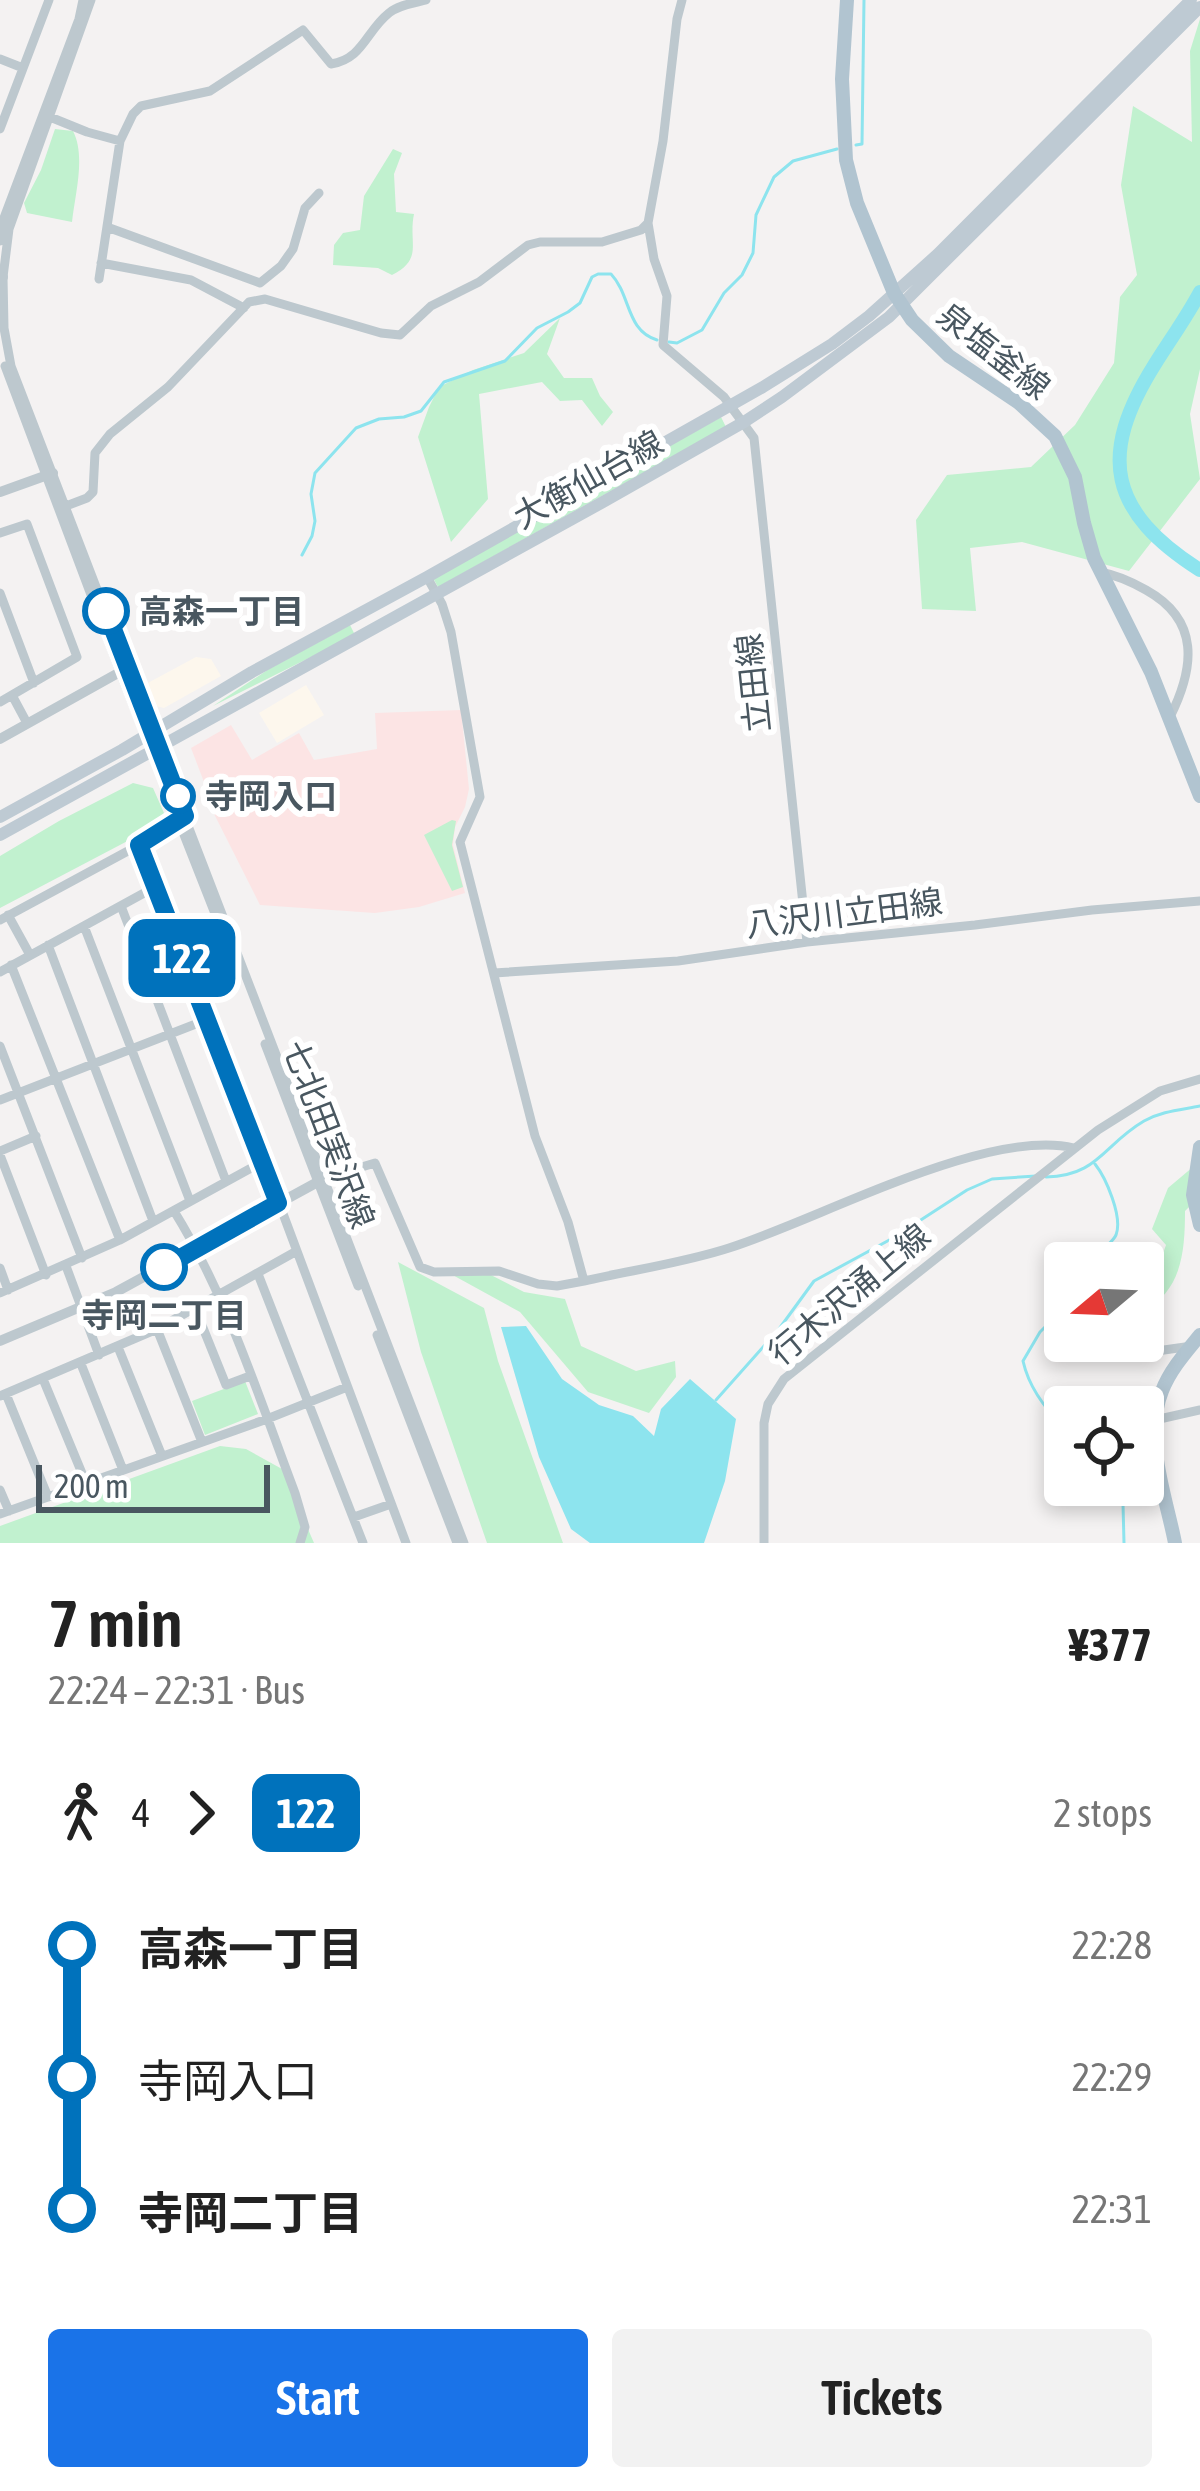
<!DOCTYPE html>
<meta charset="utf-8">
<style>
:root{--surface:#fff;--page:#f2f2f2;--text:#222;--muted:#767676;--accent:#1a73e8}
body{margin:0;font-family:"Asap Condensed","Noto Sans JP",sans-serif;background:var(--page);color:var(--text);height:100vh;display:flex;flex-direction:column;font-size:45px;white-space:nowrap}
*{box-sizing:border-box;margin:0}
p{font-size:39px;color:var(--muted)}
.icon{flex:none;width:66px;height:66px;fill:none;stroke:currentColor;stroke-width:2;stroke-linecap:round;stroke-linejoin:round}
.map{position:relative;height:1543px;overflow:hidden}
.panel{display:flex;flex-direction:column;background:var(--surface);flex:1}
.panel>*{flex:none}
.badge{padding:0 24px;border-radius:18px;font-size:42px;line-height:78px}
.needle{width:78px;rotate:251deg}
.controls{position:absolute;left:1044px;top:1242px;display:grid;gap:24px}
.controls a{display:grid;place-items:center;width:120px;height:120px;border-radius:12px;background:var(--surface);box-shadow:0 6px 18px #0003;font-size:60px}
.scale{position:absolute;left:36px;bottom:30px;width:234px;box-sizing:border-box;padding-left:12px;border:6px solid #495760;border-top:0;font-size:33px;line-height:42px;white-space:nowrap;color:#495760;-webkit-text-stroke:9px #fff;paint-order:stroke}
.map>.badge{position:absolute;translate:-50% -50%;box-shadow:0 0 0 6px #fff}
.legs{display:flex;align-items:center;gap:18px;height:132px;padding:0 48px;font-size:39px}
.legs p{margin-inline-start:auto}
.headline{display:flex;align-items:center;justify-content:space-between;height:204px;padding:0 48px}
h1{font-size:66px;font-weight:600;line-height:90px}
.button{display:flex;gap:24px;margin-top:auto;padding:24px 48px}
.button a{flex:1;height:138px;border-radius:12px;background:var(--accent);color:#fff;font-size:48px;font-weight:600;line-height:138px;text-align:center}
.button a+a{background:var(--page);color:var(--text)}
ul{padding:0 48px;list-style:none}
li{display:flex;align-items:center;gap:42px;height:132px;font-size:45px}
li i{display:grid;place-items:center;width:18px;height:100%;margin:0 15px;background:currentColor}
li i::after{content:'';width:30px;height:30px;margin:-15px;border:9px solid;border-radius:50%;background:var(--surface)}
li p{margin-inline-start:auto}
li:first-child i{background:linear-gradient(#0000 50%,currentColor 0)}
li:last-child i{background:linear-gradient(currentColor 50%,#0000 0)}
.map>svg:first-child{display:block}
.commercial{fill:#fdf7ed}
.medical{fill:#fce4e4}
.green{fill:#c1f1cf}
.water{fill:#8de4ee}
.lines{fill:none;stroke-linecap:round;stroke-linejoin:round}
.stream{stroke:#8de4ee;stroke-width:3}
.river{stroke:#8de4ee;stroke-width:14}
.minor{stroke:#bdc8ce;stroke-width:9}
.tertiary{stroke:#bdc8ce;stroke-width:10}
.secondary{stroke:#becad3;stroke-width:12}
.primary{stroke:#b1c4d0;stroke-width:14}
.line-1-casing{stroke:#fff;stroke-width:27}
.line-1{stroke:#0072bc;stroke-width:18}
.stop-1-dot{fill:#fff;stroke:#0072bc;stroke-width:6}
.labels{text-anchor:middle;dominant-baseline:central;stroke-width:12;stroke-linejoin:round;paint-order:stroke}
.street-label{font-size:33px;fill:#495760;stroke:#fff}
.stop-label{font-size:33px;font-weight:bold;fill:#495760;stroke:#fff;text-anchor:start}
</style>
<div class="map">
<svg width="1200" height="1543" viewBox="0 0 1200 1543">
<rect width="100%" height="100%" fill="#f4f2f2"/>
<!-- commercial -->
<path class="commercial" d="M196 657 211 659 221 676 164 708 152 705 144 685Z
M306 685 324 715 277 743 259 713Z"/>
<!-- medical -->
<path class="medical" d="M461 710 469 789 465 807 455 827 453 845 465 893 419 907 375 913 260 905 202 790 204 782 191 748 231 725 252 760 299 733 314 760 377 749 375 713Z"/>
<!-- green -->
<path class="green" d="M1200 19V369L1190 414 1200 479 1129 571 1022 542 970 548 976 611 922 609 916 520 947 475 1031 467 1075 425 1114 363 1120 297 1137 275 1121 185 1133 106 1192 142 1190 51Z
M55 129 73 131C86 156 75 194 72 222L27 213 24 203 41 170Z
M393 149 402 153 394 174 396 212 414 214C408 243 424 259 392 275L378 268 333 265 334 245 343 233 360 230 364 196Z
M560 318 547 354 564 378H592L600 396 613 412 602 426 582 400 560 401 542 382 479 394 488 499 451 542 418 437 429 407 439 387 473 370 524 353Z
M721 417 726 427 438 587 433 578Z
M350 625 354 633 337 644 213 706 269 669Z
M133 783 153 788 164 813 158 825 0 908V856L59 821Z
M452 820 456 821 452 845 463 887 452 891 424 835Z
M1200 1161V1196L1185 1211C1185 1251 1182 1291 1143 1311V1290L1153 1282 1166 1245 1152 1229 1168 1188Z
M398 1262 484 1308 498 1361 563 1543H487L421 1352Z
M449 1273 489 1274 524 1292 565 1299 581 1346 636 1371 675 1361 676 1377 649 1413 588 1392 520 1312Z
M245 1381 258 1414 205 1435 192 1401Z
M220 1446 246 1449 282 1469 314 1543H0V1526Z"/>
<!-- water -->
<path class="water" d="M526 1326 562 1379 599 1405 633 1416 654 1436 661 1409 690 1379 736 1419 725 1481 704 1543H590L571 1529 539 1457 501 1327Z"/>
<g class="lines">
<!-- stream -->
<path class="stream" d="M856 145 862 144 864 0
M669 342 677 343 702 330 724 293 742 275 753 253 756 215 774 177 793 161 837 149
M302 555 312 536 315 521 311 494 315 473 356 428 379 419 404 417 421 411 444 382 505 361 537 328 568 312 580 303 592 277 598 274H611C631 295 626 331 657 340
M1095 1164C1106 1178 1123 1217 1116 1235 1113 1241 1107 1245 1103 1251L1104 1263
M1046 1177C1098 1176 1103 1145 1144 1121 1162 1111 1180 1110 1200 1106
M1065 1307 1040 1332 1023 1361C1029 1388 1045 1409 1065 1428
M716 1400 779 1329 814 1281 893 1238 967 1190 992 1179 1036 1176
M1117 1485 1123 1504 1124 1543"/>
<!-- river -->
<path class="river" d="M1200 292C1186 318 1170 340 1155 364 1097 456 1109 512 1200 570"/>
<!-- minor -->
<path class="minor" d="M91 0 9 229 3 277 4 328 11 366 464 1543
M682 0 677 19 663 141 648 223 654 259 667 296 663 345 724 397 754 438 807 942
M0 59 23 68
M50 117 87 132 120 141
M0 129 49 0
M107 227 260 283
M0 241 4 218 79 19 83 0
M101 263 191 280 244 308
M99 279 120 141 133 114 141 106 210 91 303 30 331 64C363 59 366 31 389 13 398 5 414 3 426 0
M260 283 281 266 293 249 305 208 319 193
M5 366 120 672 214 911
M66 506 87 498 93 492 95 453 110 434 168 387 249 302 265 299 381 333 400 335 431 306 479 282 528 245 540 242H602L641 230 648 223
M0 533 27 524 77 657 0 702
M1100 572C1116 575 1132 582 1146 590 1200 620 1195 667 1170 717
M427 577 442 604 451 632 480 797 460 842 535 1136 568 1222 584 1281C632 1270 683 1263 729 1248 818 1220 987 1127 1074 1148
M0 593 34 683
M12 695 27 723
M139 845 279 1203 406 1543
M121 906 226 1181
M8 915 30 955
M0 920 139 845 181 819
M84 926 190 1201
M48 945 153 1221
M11 965 120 1240
M0 972 155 887
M494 973 678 961 807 942 975 925 1092 910 1200 901
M265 1044 358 1286
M0 1046 82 1258
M0 1100 206 1020
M0 1151 36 1136
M0 1155 46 1275
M325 1178 375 1163 420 1267 434 1272 499 1271 538 1284 557 1286 584 1281
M174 1211C228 1298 259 1398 295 1493L305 1527 300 1543
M66 1266 99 1355
M0 1268 8 1290
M258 1274 363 1543
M0 1293 120 1240 262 1162
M195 1308 226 1385 250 1376
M157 1329 202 1442
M377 1335 457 1543
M118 1347 162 1456
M1157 1351 1192 1346
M81 1364 123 1470
M43 1379 86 1483
M6 1394 48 1497
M0 1396 157 1329 295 1252
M1155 1420 1200 1410
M0 1490 9 1511
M0 1514 267 1419 347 1387
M354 1517 391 1504
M764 1543V1423L768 1404 784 1379 1098 1130 1160 1091 1200 1079"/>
<!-- tertiary -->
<path class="tertiary" d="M0 277H3
M0 492 53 473
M0 739 120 672
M0 1341 116 1292 325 1178"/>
<!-- secondary -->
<path class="secondary" d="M0 817 122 750 252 672 427 577 763 387 832 344 869 316 938 254 1191 0
M0 835 603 502 744 422 782 397 889 317 1200 7"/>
<!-- primary -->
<path class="primary" d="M847 0 842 79 846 160 857 203 894 293 912 320 949 356 1019 403 1055 436 1075 477 1084 523 1094 558 1151 672 1200 796
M1200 1147 1193 1195 1200 1225
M1175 1543C1166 1496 1143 1438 1162 1391 1170 1370 1186 1352 1200 1335"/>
</g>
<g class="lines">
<!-- line-1 casing -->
<g class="line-1-casing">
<path id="line-1" d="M106 611 185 816 139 845 278 1203 164 1267"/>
</g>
<!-- line-1 -->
<use href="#line-1" class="line-1"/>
</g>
<!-- markers -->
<g class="stop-1-dot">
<circle cx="106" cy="611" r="21"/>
<circle cx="178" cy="796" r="15"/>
<circle cx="164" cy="1267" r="21"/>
</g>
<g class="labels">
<!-- street labels -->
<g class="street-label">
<text transform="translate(994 351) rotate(38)">泉塩釜線</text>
<text transform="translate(588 479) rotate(-29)">大衡仙台線</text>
<text transform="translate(753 683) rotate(-96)">立田線</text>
<text transform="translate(844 913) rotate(-7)">八沢川立田線</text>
<text transform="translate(329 1134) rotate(69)">七北田実沢線</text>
<text transform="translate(849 1294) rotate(-40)">行木沢涌上線</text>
</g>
<!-- stop labels -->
<g class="stop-label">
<text x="139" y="611">高森一丁目</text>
<text x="205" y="796">寺岡入口</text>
<text x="164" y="1315" text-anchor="middle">寺岡二丁目</text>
</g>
</g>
</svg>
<div class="controls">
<a><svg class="needle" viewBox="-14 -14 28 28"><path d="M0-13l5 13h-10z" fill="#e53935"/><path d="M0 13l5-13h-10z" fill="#767676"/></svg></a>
<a><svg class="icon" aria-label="locate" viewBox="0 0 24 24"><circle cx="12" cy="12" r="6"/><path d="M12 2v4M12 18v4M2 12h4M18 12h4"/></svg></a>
</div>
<div class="scale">200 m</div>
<b class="badge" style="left:182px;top:958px;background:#0072bc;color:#fff">122</b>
</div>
<section class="panel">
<div class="headline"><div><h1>7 min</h1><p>22:24 – 22:31 · Bus</p></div><b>¥377</b></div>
<div class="legs"><svg class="icon" aria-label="walk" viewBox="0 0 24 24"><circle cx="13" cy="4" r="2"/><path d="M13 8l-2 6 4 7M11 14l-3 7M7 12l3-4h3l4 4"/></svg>4<svg class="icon" aria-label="forward" viewBox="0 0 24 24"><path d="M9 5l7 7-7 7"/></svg><b class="badge" style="background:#0072bc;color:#fff">122</b><p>2 stops</p></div>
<ul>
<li><i style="color:#0072bc"></i><b>高森一丁目</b><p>22:28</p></li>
<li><i style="color:#0072bc"></i><span>寺岡入口</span><p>22:29</p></li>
<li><i style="color:#0072bc"></i><b>寺岡二丁目</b><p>22:31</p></li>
</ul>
<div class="button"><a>Start</a><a>Tickets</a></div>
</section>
